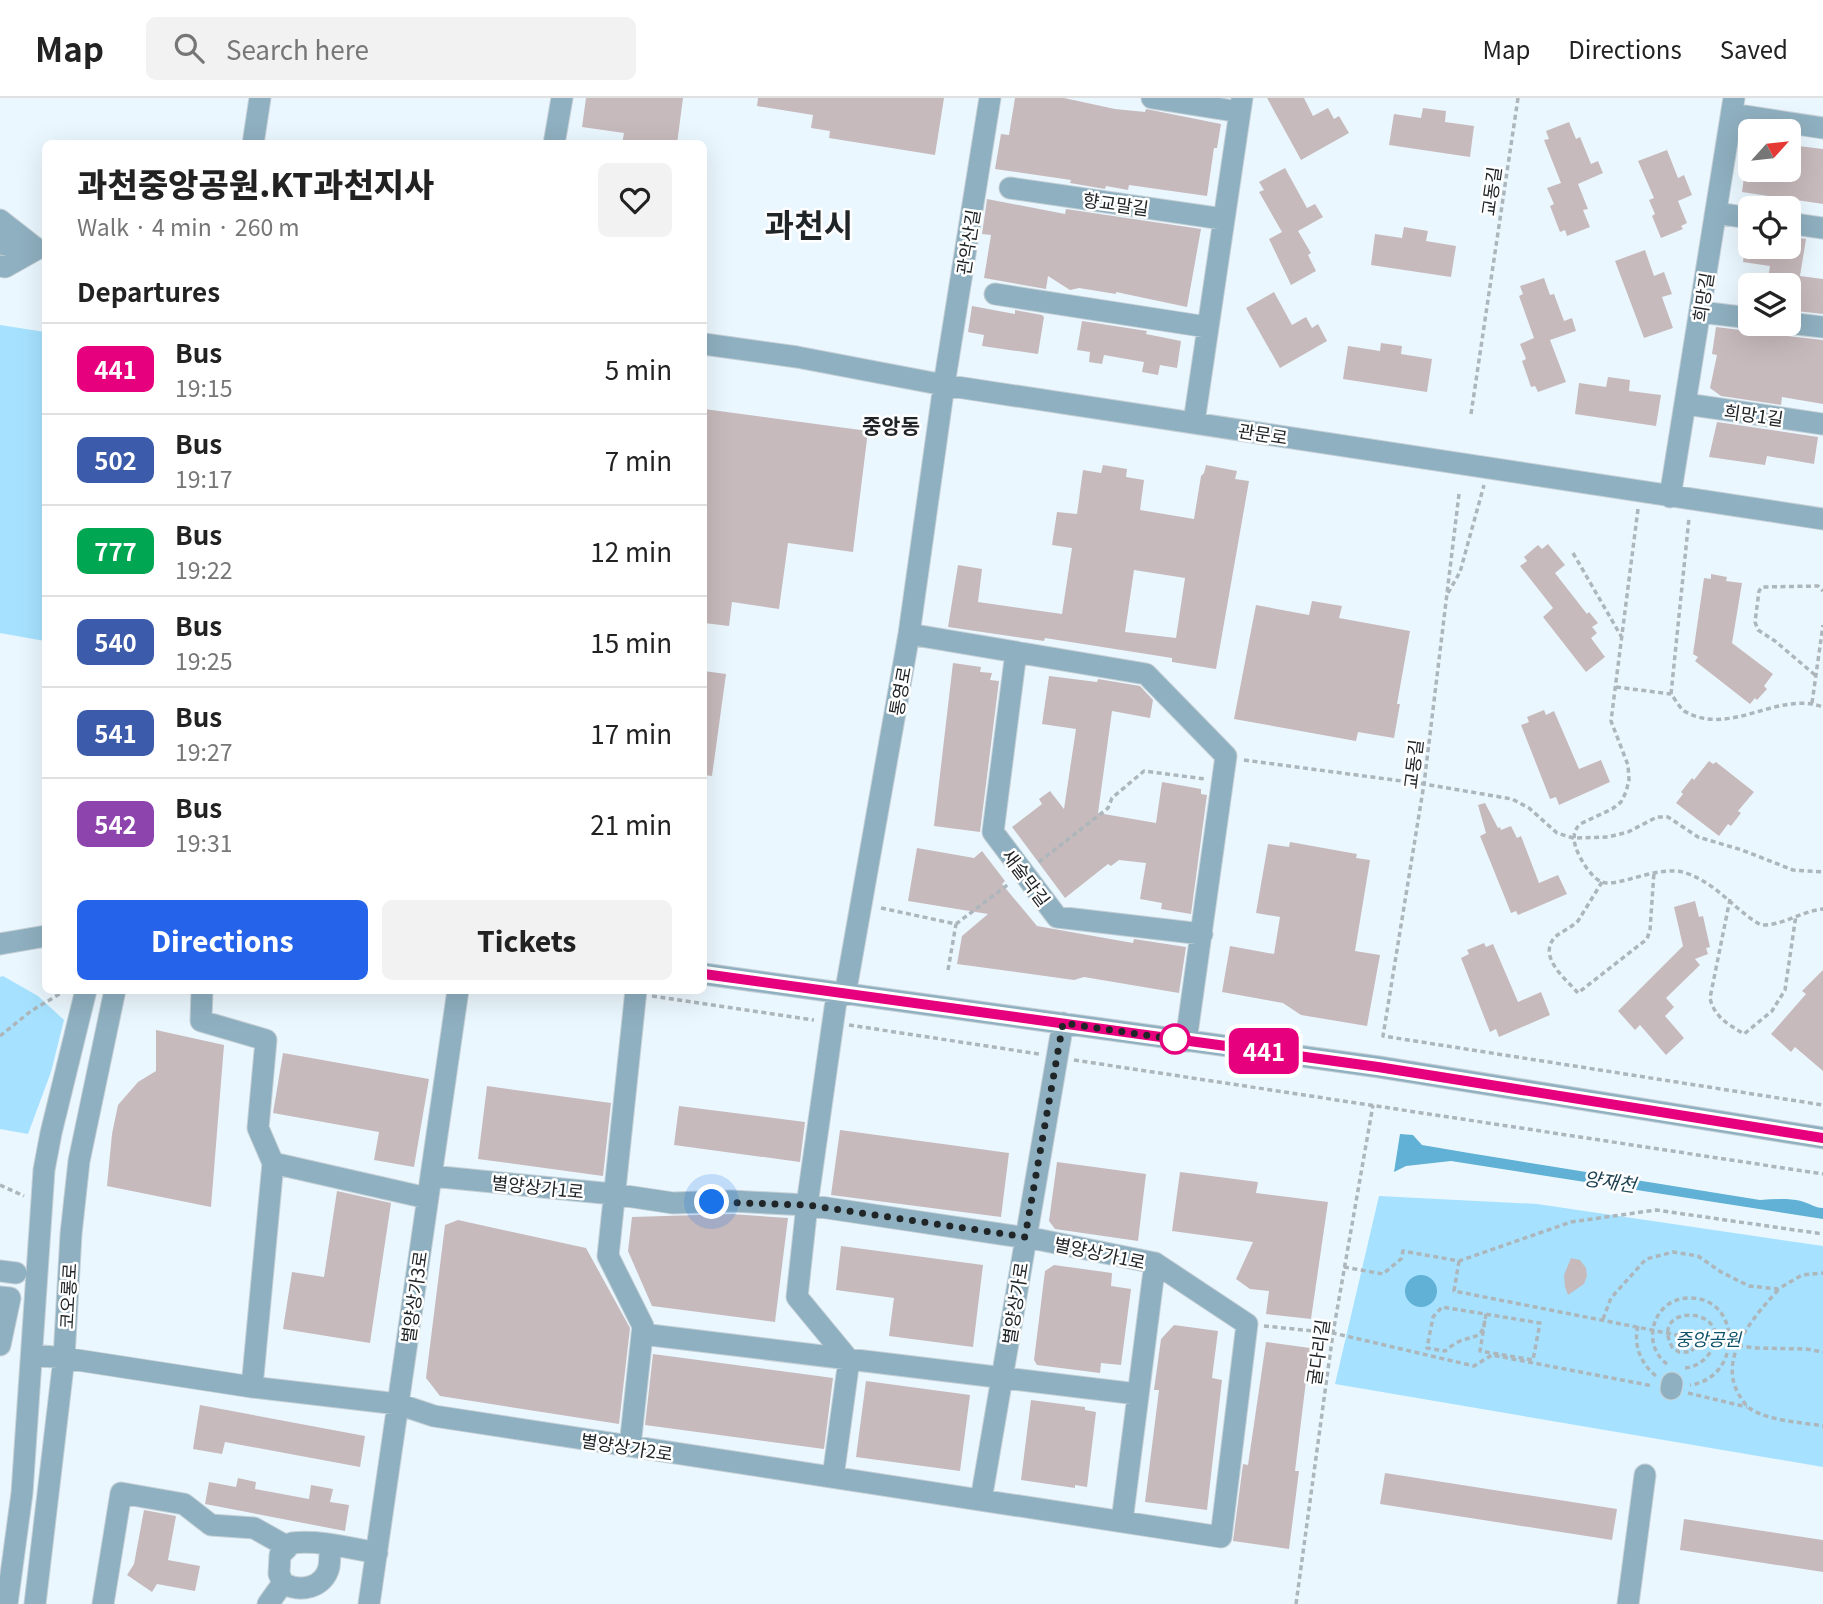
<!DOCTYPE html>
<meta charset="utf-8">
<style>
:root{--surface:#fff;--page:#f2f2f2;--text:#222;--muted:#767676;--line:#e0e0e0;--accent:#2563eb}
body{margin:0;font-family:Georgia,"Noto Sans KR",serif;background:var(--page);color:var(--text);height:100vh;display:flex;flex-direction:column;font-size:26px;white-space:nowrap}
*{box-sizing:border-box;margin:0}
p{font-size:23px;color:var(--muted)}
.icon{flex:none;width:38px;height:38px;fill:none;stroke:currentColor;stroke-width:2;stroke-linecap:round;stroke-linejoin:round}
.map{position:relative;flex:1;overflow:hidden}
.panel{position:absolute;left:42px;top:42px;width:665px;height:854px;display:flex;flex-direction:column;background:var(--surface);border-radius:10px;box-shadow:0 7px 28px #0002}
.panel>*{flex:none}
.badge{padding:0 14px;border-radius:10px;font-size:24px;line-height:46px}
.needle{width:46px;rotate:63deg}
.buttons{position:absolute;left:1738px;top:21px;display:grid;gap:14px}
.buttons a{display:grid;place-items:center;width:63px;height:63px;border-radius:10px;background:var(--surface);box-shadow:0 7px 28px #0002;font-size:35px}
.you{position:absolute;width:35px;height:35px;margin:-18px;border:5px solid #fff;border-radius:50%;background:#1a73e8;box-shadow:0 0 0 10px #1a73e833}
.map>.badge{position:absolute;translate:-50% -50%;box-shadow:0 0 0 4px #fff}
h2{padding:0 35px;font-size:26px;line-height:63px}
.round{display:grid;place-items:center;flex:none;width:74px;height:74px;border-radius:10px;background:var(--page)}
.head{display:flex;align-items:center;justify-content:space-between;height:119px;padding:0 35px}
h1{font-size:33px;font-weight:800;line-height:52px}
.cta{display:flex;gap:14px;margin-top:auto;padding:14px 35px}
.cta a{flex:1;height:80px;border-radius:10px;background:var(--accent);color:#fff;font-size:28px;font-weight:800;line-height:80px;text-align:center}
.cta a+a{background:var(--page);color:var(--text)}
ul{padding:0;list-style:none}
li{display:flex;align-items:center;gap:21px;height:91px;padding:0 35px;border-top:2px solid var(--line)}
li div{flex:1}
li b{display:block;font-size:26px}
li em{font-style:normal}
li .badge{min-width:77px;font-weight:700;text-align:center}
header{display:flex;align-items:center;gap:42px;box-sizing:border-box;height:98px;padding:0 35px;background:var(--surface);border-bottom:2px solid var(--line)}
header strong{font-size:33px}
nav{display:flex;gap:38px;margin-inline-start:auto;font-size:24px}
.search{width:490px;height:63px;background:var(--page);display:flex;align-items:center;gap:18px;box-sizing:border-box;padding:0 24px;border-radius:10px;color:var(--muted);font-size:26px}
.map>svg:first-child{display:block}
.green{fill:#a6e2ff}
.water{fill:#60b1d5}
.building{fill:#c7babc;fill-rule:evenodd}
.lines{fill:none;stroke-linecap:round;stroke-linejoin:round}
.minor-casing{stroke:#c6d1d7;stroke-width:23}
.path{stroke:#acb6bb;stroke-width:3.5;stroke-dasharray:5 3.5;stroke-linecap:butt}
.minor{stroke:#8fb0c0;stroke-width:21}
.line-casing{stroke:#fff;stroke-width:16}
.line{stroke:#e6007e;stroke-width:10}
.walk{stroke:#202527;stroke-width:7;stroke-dasharray:0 12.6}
.stop-dot{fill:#fff;stroke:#e6007e;stroke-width:3.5}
.labels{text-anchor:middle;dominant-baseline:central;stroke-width:5;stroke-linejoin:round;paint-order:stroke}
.street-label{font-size:18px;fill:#202527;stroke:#fff}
.park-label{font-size:18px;font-style:italic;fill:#0b5069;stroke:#fff}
.water-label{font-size:19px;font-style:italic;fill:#1d4151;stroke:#fff}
.quarter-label{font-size:21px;font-weight:bold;fill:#202527;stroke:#fff}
.town-label{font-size:32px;font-weight:bold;fill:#202527;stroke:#fff}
</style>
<header>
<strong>Map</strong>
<div class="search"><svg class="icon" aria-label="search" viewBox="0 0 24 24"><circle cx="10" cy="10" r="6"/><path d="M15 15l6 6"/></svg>Search here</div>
<nav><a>Map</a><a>Directions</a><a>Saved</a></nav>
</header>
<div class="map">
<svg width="1823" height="1506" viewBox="0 0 1823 1506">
<rect width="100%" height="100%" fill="#ebf7fe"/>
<!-- green -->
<path class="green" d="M0 227 45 234V543L0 535Z
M3 878 38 898 64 922 51 974 28 1036 0 1031V879Z
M1379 1098 1537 1106 1823 1148V1369L1335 1286Z"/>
<!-- water -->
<path class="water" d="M1400 1036 1413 1037 1422 1047 1469 1055 1760 1102C1774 1101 1788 1100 1801 1103 1809 1105 1815 1110 1823 1110V1121L1451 1063 1406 1068 1394 1074Z
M1405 1193a16 16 0 1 1 32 0a16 16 0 1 1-32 0Z"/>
<!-- building -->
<path class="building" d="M586 0H683L677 46H622L624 35 582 29Z
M758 0H944L935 57 829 40 830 33 811 30 813 17 757 8Z
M1015 0H1064L1115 11 1145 14 1146 11 1221 26 1217 50H1214L1207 98 1129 87 1128 92 1106 88 1105 91 1070 85 1071 82 995 71 1001 36 1009 37Z
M1267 0H1304L1313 18 1328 10 1334 21 1339 18 1349 35 1301 62Z
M1423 10 1446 13 1445 24 1474 28 1470 59 1389 47 1394 16 1421 20Z
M1569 24 1576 41 1580 39 1591 66 1598 63 1603 75 1578 86 1588 111 1583 112 1590 129 1567 138 1565 132 1560 134 1550 108 1554 106 1547 90 1561 85 1544 42 1549 41 1546 33Z
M1790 47 1823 51V106L1742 94 1745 72H1770L1788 75Z
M1667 52 1678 80 1684 77 1692 97 1678 103 1687 125 1681 128 1683 131 1661 140 1652 118 1655 116 1649 102 1654 100 1638 63Z
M1285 70 1307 110 1315 106 1323 119 1298 133 1311 155 1308 157 1316 173 1291 187 1269 141 1282 134 1259 94 1264 92 1259 84Z
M987 101 1065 116 1066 111 1201 131 1187 209 1116 194V196L1079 190 1070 192 1048 178 1046 191 984 180 991 137 982 136Z
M1404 129 1428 133 1426 143 1456 148 1451 179 1371 167 1375 136 1402 140Z
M1788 138 1806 141 1800 178 1823 181V216L1788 212V187H1767L1770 168 1743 164 1745 149H1788Z
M1645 152 1654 178 1664 174 1672 196 1662 199 1673 230 1644 240 1615 163Z
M1544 180 1550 197 1554 196 1564 223 1572 220 1576 233 1550 242 1566 284 1538 294 1535 288 1531 289 1522 263 1526 261 1520 246 1534 240 1519 198 1523 196 1520 188Z
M1274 194 1292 227 1306 219 1312 230 1318 226 1327 243 1280 270 1246 210Z
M972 208 1015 216V212L1042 217 1044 219 1038 256 982 248 984 237 968 234Z
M1082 223 1147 233 1146 236 1181 243 1177 270 1160 267 1158 277 1142 274 1144 264 1104 257 1102 266 1089 264 1090 254 1077 252Z
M1760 228 1776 230 1787 238 1823 242V306L1782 299 1781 307 1721 298 1710 290 1717 257 1712 256 1716 229 1749 233Z
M1381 245 1402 248 1401 256 1432 261 1427 294 1343 281 1348 248 1380 253Z
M1608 279 1630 282 1629 293 1661 297 1656 328 1575 316 1579 285 1606 289Z
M704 311 868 333 853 454 788 445 779 511 732 504 729 528 704 525Z
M1717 324 1818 339 1814 366 1767 358 1765 367 1709 359Z
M1103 367 1127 371 1126 379 1144 382 1140 412 1194 421 1201 378 1204 375 1206 367 1237 373 1235 381 1249 383 1216 571 1172 564V560L1045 540 1044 543 948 529 958 467 982 471 978 504 1062 516 1072 450 1052 447 1057 414 1077 416 1083 372 1101 375ZM1134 472 1185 480 1176 540 1125 534Z
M1548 446 1565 467 1555 475 1587 516 1589 514 1598 525 1592 529 1597 535 1591 540 1605 559 1586 574 1543 519 1553 510 1520 468 1527 463 1524 459 1538 447 1542 451Z
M1711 476 1727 479 1726 483 1742 485 1732 545 1773 576 1764 588 1767 591 1757 602 1755 600 1750 606 1695 563 1698 559 1693 556 1704 480 1711 481Z
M1312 503 1342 508 1339 520 1410 533 1397 606H1400L1394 640 1358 634 1356 643 1234 621 1256 507 1309 517Z
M953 565 981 569 980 574 992 575 990 582 999 583 980 734 934 728Z
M704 573 726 576 712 678 704 677Z
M1049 578 1097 584 1098 581 1140 588 1153 602 1150 620 1112 613 1098 715 1156 725 1162 684 1201 691V696L1207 697 1191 816 1161 811 1162 805 1140 801 1146 765 1119 762 1111 768 1108 766 1065 800 1012 729 1042 706 1039 701 1050 693 1064 711 1076 631 1042 626Z
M1544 612 1546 617 1554 613 1579 671 1601 662 1610 684 1559 707 1556 699 1550 701 1521 627 1529 624 1527 619Z
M1709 663 1713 666 1716 664 1754 694 1738 713 1741 715 1731 728 1728 726 1719 738 1676 705 1683 696 1681 694 1692 680 1694 682Z
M1485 705 1498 730 1500 729 1501 732 1511 728 1517 740 1521 738 1539 785 1558 777 1567 796 1518 817 1516 813 1511 815 1480 738 1486 735 1478 707Z
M1290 744 1357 756 1356 760 1370 762 1355 853 1380 857 1367 928 1301 917 1283 905 1222 894 1230 848 1274 856 1280 819 1256 815 1268 746 1289 749Z
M917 750 974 760 982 753 1005 783 1002 786 1037 828 1133 845 1134 841 1186 849 1179 895 1084 879 1074 882 957 866 962 838 988 816 908 803Z
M1695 803 1699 819 1703 818 1710 849 1706 850 1708 856 1695 861 1700 867 1666 900 1674 909 1665 918 1684 940 1666 957 1640 927 1635 932 1618 913 1683 848 1674 809Z
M1484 845 1486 849 1493 846 1518 904 1541 894 1550 917 1499 939 1496 931 1490 934 1461 860 1469 856 1467 852Z
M1823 872V973L1795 949 1791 954 1771 936 1806 896 1802 893Z
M156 932 224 947 211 1109 107 1088 112 1036 118 1007 138 984 156 973Z
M283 955 429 981 414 1069 374 1062 379 1034 273 1015Z
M487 988 611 1005 603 1078 478 1061Z
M679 1008 805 1024 800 1064 674 1047Z
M840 1032 1009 1055 1001 1119 831 1097Z
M1057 1064 1146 1076 1138 1143 1055 1131 1049 1123Z
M1180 1074 1258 1084 1256 1095 1328 1104 1311 1221 1266 1216 1269 1193 1250 1191 1236 1181 1253 1144 1172 1133Z
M337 1093 391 1105 370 1245 283 1231 292 1174 324 1179Z
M731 1116 788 1120 775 1224 652 1208 628 1153 632 1119Z
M458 1122 586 1150 630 1230 619 1326 440 1298 426 1280 445 1127Z
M841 1148 983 1167 973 1249 889 1238 894 1200 836 1192Z
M1571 1160 1580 1162 1586 1170 1587 1178 1584 1186 1568 1197 1565 1189 1564 1177Z
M1054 1167 1112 1175 1111 1188 1131 1191 1121 1267 1101 1265 1100 1275 1037 1267 1034 1262 1045 1173Z
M1174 1227 1218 1233 1212 1280 1222 1282 1207 1412 1145 1404 1159 1292H1154L1161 1241Z
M1266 1244 1310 1250 1295 1373H1299L1289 1451 1233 1443 1243 1366 1248 1367Z
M653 1256 833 1280 824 1351 645 1327Z
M866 1283 970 1297 960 1373 856 1359Z
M1031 1302 1085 1309V1312L1096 1314 1087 1389 1075 1387V1390L1021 1382Z
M200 1307 365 1338 360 1369 225 1344 222 1356 193 1351Z
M1385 1375 1617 1411 1612 1442 1380 1406Z
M238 1380 256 1384 255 1391 309 1401 311 1387 333 1391 330 1404 349 1407 345 1433 205 1406 209 1384 236 1389Z
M144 1412 176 1418 168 1462 200 1468 195 1493 157 1486 152 1494 127 1477 134 1466Z
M1684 1421 1823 1442V1474L1680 1452Z"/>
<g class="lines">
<!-- minor casing -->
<g class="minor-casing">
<path id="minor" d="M1152 0 1240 14
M1732 16 1823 30
M253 46 260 0
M554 46 562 0
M1010 90 1223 121
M1716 115 1750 120
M0 122 37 151 5 169 0 168
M1788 125 1823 130
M0 146 36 151
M995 196 1207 229
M1700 214 1750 220
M1788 225 1823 229
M704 246 797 259 944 287 1823 421
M1686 306 1823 326
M1194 324 1242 0
M1670 399 1734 0
M909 536 1146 576 1226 658 1186 943
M1016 554 993 734 1057 819 1202 836
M0 846 46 838
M704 876 1379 969 1823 1040
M202 892 201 923 266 942 258 1030 273 1065 252 1289
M845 897 909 536 944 287 990 0
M273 1065 427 1100
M0 1173 16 1175
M0 1199 10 1200 0 1247
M642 1236 1137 1296
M33 1257 64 1260 252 1289 398 1306 434 1318 1221 1439 1247 1226 1155 1165 1041 1142 807 1107 731 1103 673 1105 613 1096 431 1078
M1671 1291 1672 1285
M630 1348 643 1228 608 1158 636 892
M833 1379 849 1262 797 1199 807 1107 837 896
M981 1402 1063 925
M1122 1423 1155 1165
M330 1447C330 1454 330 1462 329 1469 324 1490 300 1495 283 1485L279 1476 280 1457 292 1445C320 1442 349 1450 377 1455
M7 1506 22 1395 44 1072 51 1035 86 892
M35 1506 64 1260 71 1136 79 1063 115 892
M103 1506 121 1395 184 1406 211 1427 254 1430 288 1449
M268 1506 283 1485
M369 1506 458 892
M1628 1506 1645 1377"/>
</g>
<!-- path -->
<path class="path" d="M1471 316 1518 0
M1459 396 1424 686 1383 938 1823 1007
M1638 411 1611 623 1628 667 1629 682 1626 694 1621 704 1612 711 1580 726C1573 733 1573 741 1576 750 1580 761 1591 780 1602 784 1618 790 1659 766 1686 775 1718 786 1734 812 1761 827 1783 828 1801 813 1823 811
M1573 455 1621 538
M1448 495 1460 474 1484 387
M1815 577 1775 543 1758 532 1755 524 1759 493 1762 489 1818 488 1823 493
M1616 589 1671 596C1675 601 1679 609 1684 613 1731 640 1777 592 1823 609
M1671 596 1689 420
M1812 605 1823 527
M1244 662 1424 686 1512 701 1529 710 1557 735 1573 740 1608 739 1628 734 1657 719H1668L1698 739 1742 752 1793 772 1823 774
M1039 764 1108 710 1112 700 1144 673 1205 681
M1602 784 1578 823C1571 830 1562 833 1555 839 1537 859 1566 881 1578 895L1647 841 1650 832 1654 774
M1730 801 1710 900C1714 919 1728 926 1744 936L1772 913 1785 892 1796 817
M881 810 956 826 1010 785
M948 872 956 826
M652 898 814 922
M849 927 1039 956
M0 938 31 913 63 894
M1074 962 1823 1076
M0 1087 24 1098
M1459 1163 1454 1193 1682 1238
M1344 1169 1383 1176 1401 1161 1403 1153 1459 1163 1571 1124 1656 1112 1823 1136
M1778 1192C1754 1219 1717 1259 1739 1297 1742 1301 1745 1307 1749 1310 1768 1323 1800 1324 1823 1328
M1486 1216 1480 1253 1533 1262 1540 1225 1442 1209 1433 1219 1427 1250 1445 1253C1449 1250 1455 1245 1460 1243 1480 1236 1482 1241 1486 1216
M1603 1221 1611 1200 1646 1161 1673 1154 1698 1158 1721 1174 1749 1188 1778 1191 1802 1177 1823 1175
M1264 1228 1333 1235 1474 1268 1492 1257 1653 1288
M1638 1228C1633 1247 1641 1266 1656 1278
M1696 1241 1755 1250 1806 1251 1823 1254
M1667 1266C1640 1246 1653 1201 1688 1200 1742 1198 1743 1280 1690 1287
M1685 1270C1696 1269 1706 1262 1711 1253 1736 1209 1648 1203 1672 1249L1679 1254H1691L1695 1248 1694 1237 1686 1236 1679 1244 1683 1248 1687 1246 1694 1237
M1688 1295 1747 1309
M1296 1506 1333 1235 1373 1007"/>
<!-- minor -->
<use href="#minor" class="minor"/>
</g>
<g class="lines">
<!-- line casing -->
<g class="line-casing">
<path id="line" d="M704 876 1378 969 1823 1040"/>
</g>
<!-- line -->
<use href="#line" class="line"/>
<!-- walk -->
<path class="walk" d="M712 1104 807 1107 1025 1139 1063 925 1186 943 1175 941"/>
</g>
<!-- markers -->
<circle class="stop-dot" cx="1175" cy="941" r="14"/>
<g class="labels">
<!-- street labels -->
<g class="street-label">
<text transform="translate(1490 93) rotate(-82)">교동길</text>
<text transform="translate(1116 105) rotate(8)">향교말길</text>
<text transform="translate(967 144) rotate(-81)">관악산길</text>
<text transform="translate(1702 199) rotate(-81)">희망길</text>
<text transform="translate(1754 316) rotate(8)">희망1길</text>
<text transform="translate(1263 335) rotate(9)">관문로</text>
<text transform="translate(899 593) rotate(-80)">통영로</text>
<text transform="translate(1412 666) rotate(-83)">교동길</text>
<text transform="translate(1027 779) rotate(53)">새술막길</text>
<text transform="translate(538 1088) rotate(6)">별양상가1로</text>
<text transform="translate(1100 1154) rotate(12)">별양상가1로</text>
<text transform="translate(67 1198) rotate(-87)">코오롱로</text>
<text transform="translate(413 1199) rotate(-82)">별양상가3로</text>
<text transform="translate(1014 1205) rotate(-81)">별양상가로</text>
<text transform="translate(1317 1254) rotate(-82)">굴다리길</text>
<text transform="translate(627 1348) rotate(9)">별양상가2로</text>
</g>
<!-- park labels -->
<g class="park-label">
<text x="1708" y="1240">중앙공원</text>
</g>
<!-- water labels -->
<g class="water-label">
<text transform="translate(1610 1082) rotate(8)">양재천</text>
</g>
<!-- quarter labels -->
<g class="quarter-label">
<text x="891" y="327">중앙동</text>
</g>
<!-- town labels -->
<g class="town-label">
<text x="809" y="125">과천시</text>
</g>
</g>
</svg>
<div class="buttons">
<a><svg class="needle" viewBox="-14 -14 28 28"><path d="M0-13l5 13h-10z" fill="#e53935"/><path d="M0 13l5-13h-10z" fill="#767676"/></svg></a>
<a><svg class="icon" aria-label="locate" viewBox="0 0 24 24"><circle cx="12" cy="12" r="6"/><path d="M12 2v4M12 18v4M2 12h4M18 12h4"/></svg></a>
<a><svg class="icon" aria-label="layers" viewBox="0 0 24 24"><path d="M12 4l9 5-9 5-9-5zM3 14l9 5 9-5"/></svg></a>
</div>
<div class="you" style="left:712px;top:1104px"></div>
<b class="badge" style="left:1264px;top:953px;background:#e6007e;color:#fff">441</b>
<section class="panel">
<div class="head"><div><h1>과천중앙공원.KT과천지사</h1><p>Walk · 4 min · 260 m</p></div><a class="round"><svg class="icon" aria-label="heart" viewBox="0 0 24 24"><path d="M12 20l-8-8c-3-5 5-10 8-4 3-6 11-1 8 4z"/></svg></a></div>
<h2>Departures</h2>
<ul>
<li><span class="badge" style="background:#e6007e;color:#fff">441</span><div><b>Bus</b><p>19:15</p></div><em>5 min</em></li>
<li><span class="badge" style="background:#3d5bab;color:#fff">502</span><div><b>Bus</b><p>19:17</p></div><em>7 min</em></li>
<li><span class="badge" style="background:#00a651;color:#fff">777</span><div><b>Bus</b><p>19:22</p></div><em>12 min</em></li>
<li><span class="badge" style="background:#3d5bab;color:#fff">540</span><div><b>Bus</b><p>19:25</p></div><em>15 min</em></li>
<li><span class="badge" style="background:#3d5bab;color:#fff">541</span><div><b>Bus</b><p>19:27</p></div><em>17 min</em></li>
<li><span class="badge" style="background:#8e44ad;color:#fff">542</span><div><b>Bus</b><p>19:31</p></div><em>21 min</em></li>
</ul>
<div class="cta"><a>Directions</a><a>Tickets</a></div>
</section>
</div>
